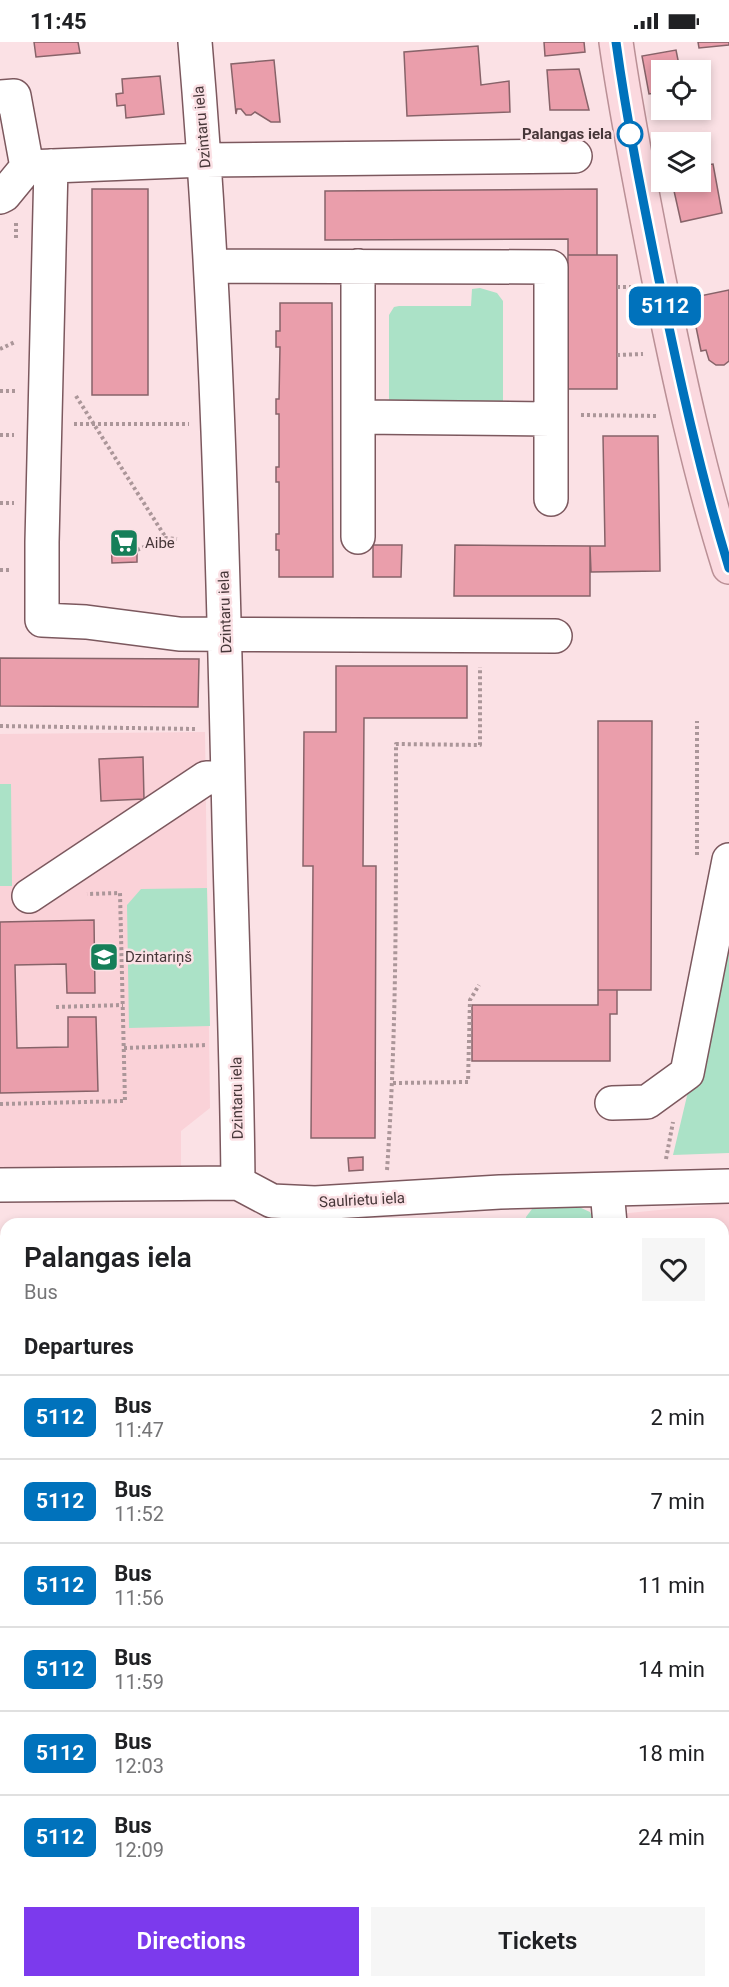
<!DOCTYPE html>
<meta charset="utf-8">
<style>
:root{--surface:#fff;--page:#f6f6f6;--text:#202124;--muted:#757577;--line:#e0e0e0;--accent:#7c3aed}
body{margin:0;font-family:Roboto,sans-serif;background:var(--page);color:var(--text);height:100vh;display:flex;flex-direction:column;font-size:22px;white-space:nowrap}
*{box-sizing:border-box;margin:0}
p{font-size:20px;color:var(--muted)}
.icon{flex:none;width:33px;height:33px;fill:none;stroke:currentColor;stroke-width:2;stroke-linecap:round;stroke-linejoin:round}
.map{position:relative;flex:1;overflow:hidden}
.details{position:absolute;left:0px;top:1176px;width:729px;height:770px;display:flex;flex-direction:column;background:var(--surface);border-radius:18px 18px 0 0;box-shadow:0 3px 9px #0003}
.details>*{flex:none}
.badge{padding:0 12px;border-radius:9px;font-size:21px;line-height:39px}
.tools{position:absolute;left:651px;top:18px;display:grid;gap:12px}
.tools a{display:grid;place-items:center;width:60px;height:60px;border-radius:0px;background:var(--surface);box-shadow:0 3px 9px #0003;font-size:30px}
.map>.badge{position:absolute;translate:-50% -50%;box-shadow:0 0 0 3px #fff}
h2{padding:0 24px;font-size:22px;line-height:54px}
.round{display:grid;place-items:center;flex:none;width:63px;height:63px;border-radius:0px;background:var(--page)}
.head{display:flex;align-items:center;justify-content:space-between;height:102px;padding:0 24px}
h1{font-size:28px;font-weight:600;line-height:45px}
.button{display:flex;gap:12px;margin-top:auto;padding:12px 24px}
.button a{flex:1;height:69px;border-radius:0px;background:var(--accent);color:#fff;font-size:24px;font-weight:600;line-height:69px;text-align:center}
.button a+a{background:var(--page);color:var(--text)}
ul{padding:0;list-style:none}
li{display:flex;align-items:center;gap:18px;height:84px;padding:0 24px;border-top:2px solid var(--line)}
li div{flex:1}
li b{display:block;font-size:22px}
li em{font-style:normal}
li .badge{min-width:66px;font-weight:700;text-align:center}
.status{display:flex;justify-content:space-between;align-items:center;height:42px;padding:0 30px;background:var(--surface);direction:ltr}
.status svg{height:16px;fill:currentColor}
.map>svg:first-child{display:block}
.built{fill:#fad2d8}
.green{fill:#abe2c7}
.building{fill:#ea9eab;stroke:#876369;stroke-width:1.5}
.lines{fill:none;stroke-linecap:round;stroke-linejoin:round}
.minor-casing{stroke:#7c585e;stroke-width:36}
.major-casing{stroke:#ba9096;stroke-width:36}
.path{stroke:#ab9699;stroke-width:4;stroke-dasharray:3 3;stroke-linecap:butt}
.minor{stroke:#fff;stroke-width:33}
.major{stroke:#fbd9df;stroke-width:33}
.line-casing{stroke:#fff;stroke-width:14}
.line{stroke:#0072bc;stroke-width:9}
.stop-dot{fill:#fff;stroke:#0072bc;stroke-width:3}
.labels{text-anchor:middle;dominant-baseline:central;stroke-width:5;stroke-linejoin:round;paint-order:stroke}
.street-label{font-size:15px;fill:#463638;stroke:#fbe1e5}
.stop-label{font-size:15px;font-weight:bold;fill:#463638;stroke:#fbe1e5;text-anchor:end}
.poi-label{font-size:15px;fill:#463638;stroke:#fbe1e5;text-anchor:start}
</style>
<div class="status"><b>11:45</b><svg viewBox="0 0 49 12"><path d="M0 12V9h3v3zM5 12V6h3v6zM10 12V3h3v9zM15 12V0h3v12zM26 1h20v11H26zM47 4h2v5h-2z"/></svg></div>
<div class="map">
<svg width="729" height="1945" viewBox="0 0 729 1945">
<rect width="100%" height="100%" fill="#fbe1e5"/>
<!-- built -->
<path class="built" d="M205 690 210 1066 181 1089V1130H0V692Z
M729 1161V1566H723V1182H575L619 1172Z
M0 1190H6V1324H0Z
M0 1662H6V1940H223V1945H0Z"/>
<!-- green -->
<path class="green" d="M480 246 497 251 503 259V371L389 368V273L394 265 399 264H471L472 247Z
M0 742H11L12 844H0Z
M207 846 210 984 129 986 127 863 141 847Z
M729 877V1111L673 1113Z
M579 1165 590 1170 596 1182H574L563 1177 547 1178 537 1182H526V1175L532 1167Z
M723 1657H729V1694L723 1691Z
M729 1796V1849H723V1799Z
M723 1874H729V1945H635V1940H723Z
M78 1940H223V1945H78Z"/>
<!-- building -->
<path class="building" d="M34 0H78L80 11 36 15Z
M544 0H584L585 10 545 14Z
M698 0H729V3L699 6Z
M478 4 481 43 509 39 510 70 407 74 404 10Z
M676 8 680 28H662V50L649 52 642 14Z
M274 18 280 80H271L255 70 251 73H246L241 67H237L236 72 231 22Z
M579 27 589 68H550L547 28Z
M160 34 164 72 126 76 125 63 117 64 116 52 123 51 122 37Z
M713 122 722 171 681 180 672 140H700V124Z
M92 147H148V353H92Z
M597 147V213H568V197L325 198V149Z
M568 213H617V347H566Z
M729 248V319L724 323H716L709 318 706 308 701 309 690 256Z
M280 261H332L333 535H279V508H276V492H279V440H276V425H279V372H276V357H279L280 305H276V289H280Z
M603 394H658L660 529 591 530 590 504H605Z
M111 494H137V520L112 521Z
M373 503H402L401 535H373Z
M455 503 590 504V554H454Z
M0 616 199 617 198 665 0 664Z
M336 624H467V676H364L363 824H376L375 1096H311L313 824H303L304 690H336Z
M598 679H652L651 948H598Z
M143 715 144 757 101 759 99 717Z
M94 878 95 951H67L66 922 15 923 17 1006 68 1005V975H96L98 1049 0 1051V880Z
M598 948H617V972H610V1019H472V963H598Z
M363 1115V1128L349 1129 348 1116Z
M0 1229H6V1308H0Z
M0 1711H6V1940H37V1945H0Z
M723 1726H729V1775H723Z
M357 1940H403V1945H357Z"/>
<g class="lines">
<!-- minor casing -->
<g class="minor-casing">
<path id="minor" d="M195 0C217 259 223 519 229 779 232 900 237 1020 238 1141
M0 55 14 54 27 125 205 118 575 114
M51 124 42 500V578L86 580 179 592 555 594
M0 155 4 153 27 125
M211 224 551 225V457
M358 224V495
M359 375 550 377
M29 854 206 736H228
M612 1061 647 1060 687 1031 729 818
M0 1143 238 1141 272 1159 315 1161 500 1150 729 1144
M607 1148 610 1182
M0 1339H6
M723 1612H729
M0 1617H6
M723 1701H729
M445 1945V1940
M559 1945V1940"/>
</g>
<!-- major casing -->
<g class="major-casing">
<path id="major" d="M616 0C627 78 643 155 658 233 678 331 699 430 729 525"/>
</g>
<!-- path -->
<path class="path" d="M16 196V180
M617 245H631
M0 307 15 300
M617 313 643 312
M0 349H15
M76 354 166 496
M581 373 657 374
M74 382H189
M0 393H14
M0 461H14
M137 508 166 496 177 497
M0 528H11
M0 684 196 687
M697 813V679
M56 965 123 963
M124 1006 207 1003
M393 1041 468 1040 470 958 479 943
M0 1062 125 1059 120 851 87 852
M666 1117 673 1080
M387 1128C397 986 396 844 396 702L480 703V625
M0 1428 6 1431
M723 1650 729 1649
M0 1680H6
M723 1791 729 1788
M70 1940V1945"/>
<!-- minor -->
<use href="#minor" class="minor"/>
<!-- major -->
<use href="#major" class="major"/>
</g>
<g class="lines">
<!-- line casing -->
<g class="line-casing">
<path id="line" d="M616 0C627 80 643 159 659 238 679 334 700 431 729 526"/>
</g>
<!-- line -->
<use href="#line" class="line"/>
</g>
<!-- icons -->
<defs>
<g id="supermarket-square" transform="scale(1.5)"><rect x="-9" y="-9" width="18" height="18" rx="4" fill="#167f59" stroke="#fbe1e5"/><path d="M-6-5.5h2.5l.6 2H6L4.5 2H-2.5L-4.4-4H-6ZM-1.5 3.2a1.3 1.3 0 1 0 .1 0ZM3 3.2a1.3 1.3 0 1 0 .1 0Z" fill="#fff"/></g>
<g id="school-square" transform="scale(1.5)"><rect x="-9" y="-9" width="18" height="18" rx="4" fill="#167f59" stroke="#fbe1e5"/><path d="M0-5L7-2L0 1L-7-2ZM-4 1L0 2.5L4 1V4Q0 6-4 4Z" fill="#fff"/></g>
</defs>
<g fill-rule="evenodd">
<use href="#supermarket-square" x="124" y="501"/>
<use href="#school-square" x="104" y="915"/>
</g>
<!-- markers -->
<circle class="stop-dot" cx="630" cy="92" r="12"/>
<g class="labels">
<!-- street labels -->
<g class="street-label">
<text transform="translate(202 85) rotate(-95)">Dzintaru iela</text>
<text transform="translate(225 570) rotate(-92)">Dzintaru iela</text>
<text transform="translate(237 1056) rotate(-91)">Dzintaru iela</text>
<text transform="translate(362 1158) rotate(-3)">Saulrietu iela</text>
</g>
<!-- stop labels -->
<g class="stop-label">
<text x="612" y="92">Palangas iela</text>
</g>
<!-- poi labels -->
<g class="poi-label">
<text x="145" y="501">Aibe</text>
<text x="125" y="915">Dzintariņš</text>
</g>
</g>
</svg>
<div class="tools">
<a><svg class="icon" aria-label="locate" viewBox="0 0 24 24"><circle cx="12" cy="12" r="6"/><path d="M12 2v4M12 18v4M2 12h4M18 12h4"/></svg></a>
<a><svg class="icon" aria-label="layers" viewBox="0 0 24 24"><path d="M12 4l9 5-9 5-9-5zM3 14l9 5 9-5"/></svg></a>
</div>
<b class="badge" style="left:665px;top:264px;background:#0072bc;color:#fff">5112</b>
<section class="details">
<div class="head"><div><h1>Palangas iela</h1><p>Bus</p></div><a class="round"><svg class="icon" aria-label="heart" viewBox="0 0 24 24"><path d="M12 20l-8-8c-3-5 5-10 8-4 3-6 11-1 8 4z"/></svg></a></div>
<h2>Departures</h2>
<ul>
<li><span class="badge" style="background:#0072bc;color:#fff">5112</span><div><b>Bus</b><p>11:47</p></div><em>2 min</em></li>
<li><span class="badge" style="background:#0072bc;color:#fff">5112</span><div><b>Bus</b><p>11:52</p></div><em>7 min</em></li>
<li><span class="badge" style="background:#0072bc;color:#fff">5112</span><div><b>Bus</b><p>11:56</p></div><em>11 min</em></li>
<li><span class="badge" style="background:#0072bc;color:#fff">5112</span><div><b>Bus</b><p>11:59</p></div><em>14 min</em></li>
<li><span class="badge" style="background:#0072bc;color:#fff">5112</span><div><b>Bus</b><p>12:03</p></div><em>18 min</em></li>
<li><span class="badge" style="background:#0072bc;color:#fff">5112</span><div><b>Bus</b><p>12:09</p></div><em>24 min</em></li>
</ul>
<div class="button"><a>Directions</a><a>Tickets</a></div>
</section>
</div>
